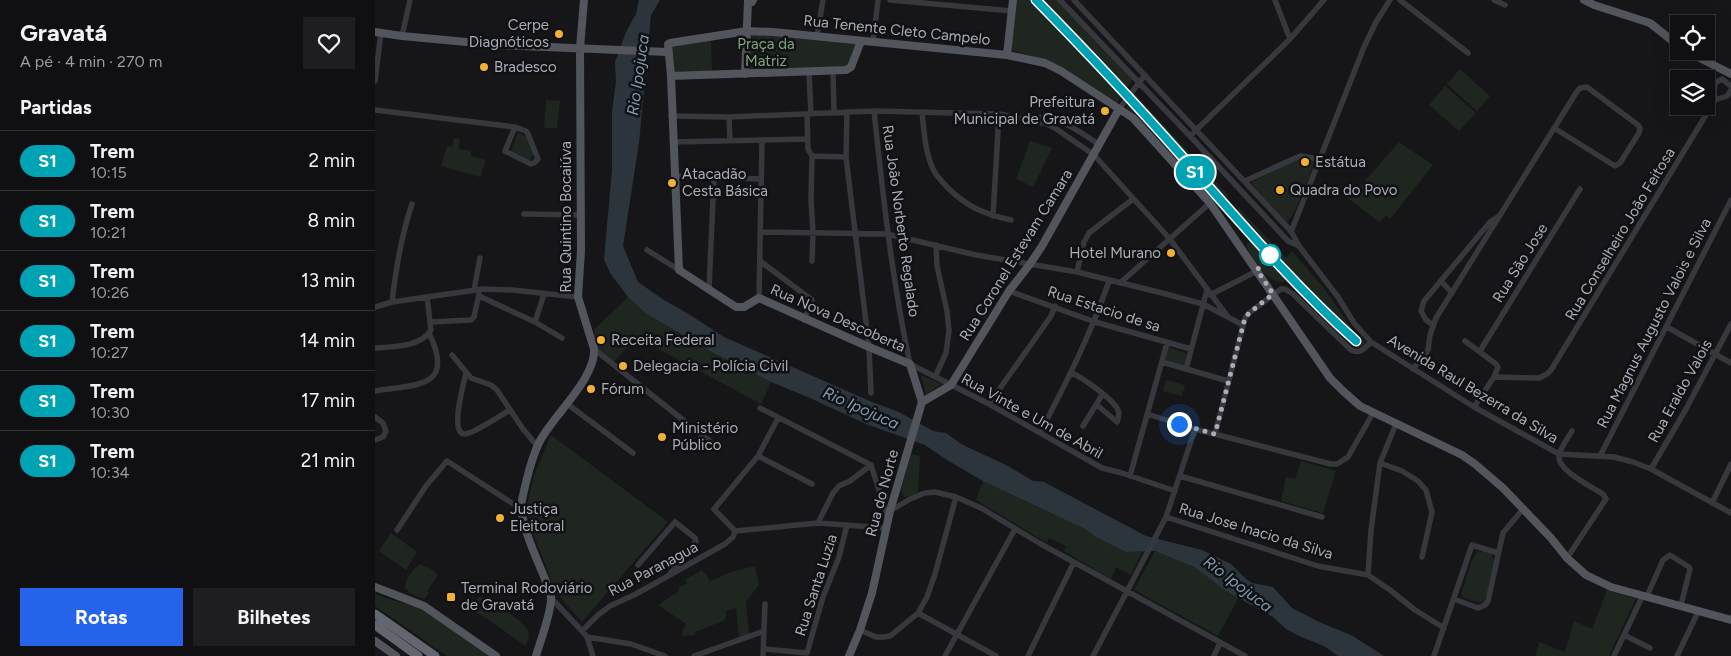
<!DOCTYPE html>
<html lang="pt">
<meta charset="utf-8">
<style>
:root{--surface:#101012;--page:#1e1e20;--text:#f1f3f6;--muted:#9c9d9f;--line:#303032;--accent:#2563eb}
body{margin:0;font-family:Figtree,sans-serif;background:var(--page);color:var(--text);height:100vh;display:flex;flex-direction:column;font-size:19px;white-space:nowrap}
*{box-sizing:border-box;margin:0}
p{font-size:16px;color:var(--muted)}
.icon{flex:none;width:28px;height:28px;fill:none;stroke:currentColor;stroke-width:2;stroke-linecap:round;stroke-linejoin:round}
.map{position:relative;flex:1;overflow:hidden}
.side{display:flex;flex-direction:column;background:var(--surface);width:375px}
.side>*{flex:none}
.badge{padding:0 10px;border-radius:16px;font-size:18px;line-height:32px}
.buttons{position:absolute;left:1295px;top:15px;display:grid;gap:10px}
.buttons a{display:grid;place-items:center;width:45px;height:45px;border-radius:0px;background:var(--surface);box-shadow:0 5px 20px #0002,0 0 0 1px var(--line);font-size:25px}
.you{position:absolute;width:25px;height:25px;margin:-12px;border:4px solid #fff;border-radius:50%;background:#1a73e8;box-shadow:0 0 0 8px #1a73e833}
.map>.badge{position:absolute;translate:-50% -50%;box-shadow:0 0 0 2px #fff}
h2{padding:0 20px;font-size:19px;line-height:45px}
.round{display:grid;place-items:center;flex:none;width:52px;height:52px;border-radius:0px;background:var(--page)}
.headline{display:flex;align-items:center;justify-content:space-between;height:85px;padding:0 20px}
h1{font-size:24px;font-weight:700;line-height:38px}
.cta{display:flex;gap:10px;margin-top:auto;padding:10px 20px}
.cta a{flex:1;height:58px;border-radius:0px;background:var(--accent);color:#fff;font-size:20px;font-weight:700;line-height:58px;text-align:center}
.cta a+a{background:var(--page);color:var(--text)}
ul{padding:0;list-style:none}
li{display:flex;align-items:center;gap:15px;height:60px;padding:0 20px;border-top:1px solid var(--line)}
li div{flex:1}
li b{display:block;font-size:19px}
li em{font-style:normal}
li .badge{min-width:55px;font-weight:700;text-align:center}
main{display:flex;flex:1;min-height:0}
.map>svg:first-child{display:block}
.green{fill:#1e261f}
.water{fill:#2c353c}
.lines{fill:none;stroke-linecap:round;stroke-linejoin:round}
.minor{stroke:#37383d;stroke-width:5.5}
.major{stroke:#53555c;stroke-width:8}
.highway{stroke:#63666e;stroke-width:9}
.rail-casing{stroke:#4a4c52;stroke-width:4}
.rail{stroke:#111113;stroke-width:2;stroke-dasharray:5.5;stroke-linecap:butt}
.line-casing{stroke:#fff;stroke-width:11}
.line{stroke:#00a3b4;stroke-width:8}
.walk{stroke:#a8adb8;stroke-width:5;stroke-dasharray:0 9}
.poi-dot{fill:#f2b134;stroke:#111113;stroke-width:2}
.stop-dot{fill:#fff;stroke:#00a3b4;stroke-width:2.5}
.labels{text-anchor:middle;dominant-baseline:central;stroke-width:5;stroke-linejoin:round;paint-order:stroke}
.poi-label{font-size:15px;fill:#a8adb8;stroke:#111113;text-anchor:start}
.street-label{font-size:15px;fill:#a8adb8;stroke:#111113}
.park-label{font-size:15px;fill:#7fa381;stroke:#111113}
.water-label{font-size:16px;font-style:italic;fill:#7f9bb3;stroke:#111113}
</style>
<main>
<section class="side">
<div class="headline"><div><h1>Gravatá</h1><p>A pé · 4 min · 270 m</p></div><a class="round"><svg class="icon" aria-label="heart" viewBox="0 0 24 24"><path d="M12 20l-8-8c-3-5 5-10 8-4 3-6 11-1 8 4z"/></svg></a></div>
<h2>Partidas</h2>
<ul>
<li><span class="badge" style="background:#00a3b4;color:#fff">S1</span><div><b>Trem</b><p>10:15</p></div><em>2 min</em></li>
<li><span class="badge" style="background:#00a3b4;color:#fff">S1</span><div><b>Trem</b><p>10:21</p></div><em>8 min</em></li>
<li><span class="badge" style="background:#00a3b4;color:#fff">S1</span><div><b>Trem</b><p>10:26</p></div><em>13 min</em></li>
<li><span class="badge" style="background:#00a3b4;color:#fff">S1</span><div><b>Trem</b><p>10:27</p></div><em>14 min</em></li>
<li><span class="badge" style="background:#00a3b4;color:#fff">S1</span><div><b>Trem</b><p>10:30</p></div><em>17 min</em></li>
<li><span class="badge" style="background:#00a3b4;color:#fff">S1</span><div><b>Trem</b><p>10:34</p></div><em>21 min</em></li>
</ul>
<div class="cta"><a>Rotas</a><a>Bilhetes</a></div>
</section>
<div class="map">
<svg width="1356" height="656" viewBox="0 0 1356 656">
<rect width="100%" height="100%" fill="#161618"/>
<!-- green -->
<path class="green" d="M642 0H682L758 79 742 103 671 60 636 50Z
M375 34 481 44 473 63 470 67 374 70Z
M336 40 337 71 299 73 297 45Z
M1085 69 1115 96 1102 111 1072 84Z
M1070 86 1101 113 1084 131 1054 105Z
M760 94 854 196 844 206 761 115 751 108Z
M171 100 185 101 182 128H169Z
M143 132 152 137 159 153 155 160 136 151Z
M79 138 85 139 84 149 96 151V156L111 160 105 177 66 166 72 146 77 147Z
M655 141 677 148 658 187 641 179Z
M1024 142 1058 165 1015 219 1011 215 1004 222 974 199Z
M923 159H938L940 161C935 174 920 217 911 223L875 183Z
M864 208 911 258 917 251 948 287 978 330 991 343 989 346 982 348 933 301 935 298 915 276 909 282C892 284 879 260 871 246L872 243 877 239 909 270 857 215Z
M253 297C295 333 347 357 396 382L386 404 261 337 239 362 222 348 219 330Z
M793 347 812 354 809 366 790 361Z
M546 375 566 384 551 395Z
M791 380 810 385 807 396 788 391Z
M176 435 293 522 207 622 181 592 155 525 152 505 159 476Z
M536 454 545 456 543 491 542 495 529 497 526 490Z
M926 461 961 471 948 513 906 501 911 477 920 479Z
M608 481 712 530 719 536 751 552H767L756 575 741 567 736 579 689 551 691 546 674 538 672 543 601 500Z
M16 533 42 552 31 570 4 551Z
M780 551 819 567 851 591 864 597 843 636 759 590Z
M1103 551 1116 553 1119 561 1112 595 1110 600 1106 603 1089 598 1086 594 1097 560Z
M45 564 58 570 63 575 52 591 54 593 49 599 34 593 30 587C31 577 37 570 45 564Z
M380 566 384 585 371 602 374 634 364 638 361 608 351 611V618L348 621 320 632 319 635 309 636 306 635 311 624 283 605 304 591 303 588 312 583 310 580 327 570 329 574H331L335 581 356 572Z
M1232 590 1261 599 1234 656H1160L1164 642 1190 652 1199 621 1217 629Z
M0 593C16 602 36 603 52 612 73 625 93 642 114 656H72L0 606Z
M105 597C114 598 150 622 153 631 155 637 153 641 150 646L120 624 99 611 102 604 101 602 102 599Z"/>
<!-- water -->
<path class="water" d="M264 0H285L276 15 264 143 248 246 263 282 289 300 312 313 349 337 497 402 524 412 558 431 571 433 586 444 633 466 658 481 669 482 771 536 827 550 856 564 871 579 877 583 898 587 917 608 944 622 976 635 1009 656H963L949 646 924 636 911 629 898 617 851 591 819 567 780 551 751 552 719 536 712 530 608 481 572 460 550 445 491 424 435 398 396 382 335 351 272 314 253 297 235 273 229 259 237 170V111L241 81 240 62 251 32 261 14Z"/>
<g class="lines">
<!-- minor -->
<path class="minor" d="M515 0 637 11
M685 0 815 136 913 241 924 246
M699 0 916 231 924 246 963 297 979 323 996 342 1099 407 1184 454 1239 457 1258 462 1276 469 1356 513
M900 0 915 39
M1025 0 1093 53
M1119 0 1130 5
M27 36 35 0
M442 36 448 0
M498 42 503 0
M458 72 459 113
M434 73 436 114
M0 81 6 33
M1340 100 1352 96 1356 90
M744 109 770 75
M0 110 140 127 151 131 153 134 163 159 159 163 156 164 130 151 140 127
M499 111C508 196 517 280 535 364L614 404 727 468 747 473 800 491
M472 112 471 157 494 347 496 393
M547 112C549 131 550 152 558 169 561 176 567 181 572 187 592 207 609 214 636 220
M432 114 433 149 437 156 471 157
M296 116 354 117 499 111 624 114 669 123 680 128 719 155 794 238 853 317
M354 117 355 140
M657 118C683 114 704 132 725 145
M815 136 915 39 949 0
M298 142 432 139
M300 176 386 179
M870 181 925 156 945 159
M149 214 205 215
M618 216 624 114
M385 232 512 234 601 255 702 272 787 293 828 304 868 325
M916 232 989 47 1001 22 1015 0
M272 250 304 270
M385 261 437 300 429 320
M437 261 438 232 436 200 437 156
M702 272 709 242 714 233 758 199
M1066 281 1077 293
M745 283 835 203
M334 289 339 177
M99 290 105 258
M634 291 720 322 816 349
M835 295 882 271
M104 296 160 322 187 338
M384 298 387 141
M17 302C21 268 26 236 37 204
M0 307 17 302 108 289 137 290 203 297
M56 322 96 320 99 317 104 294
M160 322 169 294
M1058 325 1051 320 1046 311 1049 301 1115 222 1124 216
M1292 327 1356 363
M1090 341 1121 364 1123 367 1119 377 1099 407
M0 348C18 347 46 347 56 330L52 297
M219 349 342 447
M1105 351 1205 189
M77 355 96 378 116 385 122 390 148 429 163 447
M787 362 853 381
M811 369 832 290
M1038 369 1053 350 1055 335 1061 318 1201 93 1205 88 1212 87 1263 125 1265 128 1264 133 1245 163 1240 166 1179 128
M91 373C89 382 74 435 90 434 100 433 126 415 135 410
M697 373C708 378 738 399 743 410 745 414 743 419 742 422
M560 377 571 353 574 331 572 311 562 266 561 245
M1119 377 1164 378 1172 374 1176 370 1340 100 1339 92 1340 83 1347 79 1356 86
M0 391C41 384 81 389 54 333
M191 403 258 453
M614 404 676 316 680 306
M722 405 742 422
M385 408 496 465 513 518
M772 414 820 429 956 464H962L973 457 998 413
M0 417 8 423 11 431 8 437 0 440
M708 426 727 395
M665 433C691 383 716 334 734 281
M840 434 870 318 874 313 906 289H910L918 294 976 350C986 354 989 349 996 342
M383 456 437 484
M1225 456 1356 200
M1005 463 1027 471 1043 481 1051 490 1057 512 1047 557
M1276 469 1311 409 1356 324
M755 476 792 343
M805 476 947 517
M1337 503 1356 464
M515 511 535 499 550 493 560 492 581 497 606 508 664 543 870 656
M791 517 943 566 993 575 1015 590 1040 610 1069 628
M443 523 458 493 464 486 475 481 496 465
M22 530 51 486 72 461 146 509
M360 531 443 523 511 528
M360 531 339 509 383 456 403 418
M1192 558 1231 499 1228 494C1217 487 1182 470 1184 456 1185 448 1193 438 1197 431
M263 565 300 522 320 538 321 541 294 575
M993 575 996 530 1005 463 1021 424
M1272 596 1288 560 1295 555 1314 567 1315 569 1306 605
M176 598 207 631 212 637 218 656
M1079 599 1103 608 1110 605 1113 601 1128 533 1148 509
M543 613 621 656
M485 630 501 637H508L515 636 543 613 552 597 560 574 581 497
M207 631 223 615 235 606 261 594 350 544 358 537 360 531
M1249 635 1275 648
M212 637 256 644 290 656
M389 649 432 653 448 597 464 557 472 525
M319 656 389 631
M388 656 390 604
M570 656 640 529
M653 656 699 562
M718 656 791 517 820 429
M839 656 845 643
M1059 656 1097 545 1123 553
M1239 656 1268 595
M1302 656 1324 610"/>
<!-- major -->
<path class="major" d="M1209 0 1219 5 1275 23 1304 46
M0 32 27 36 124 45 293 52
M1311 51 1356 74
M632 55 638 0
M370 74 373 1 377 2 378 0
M296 76 471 70 476 67 486 41
M547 402 576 385 634 291 655 264 667 246 744 109
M0 587 49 606 121 656
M0 641 21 656
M161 656C165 642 177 611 176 597 175 591 172 585 170 579 162 559 143 520 147 500 151 481 157 455 166 439 181 413 221 377 219 349L203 297 206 251 205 48 209 0
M474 656 485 630 497 593 515 511 547 402 535 364 494 347 384 298 369 307H361L304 270 296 76 293 44 295 43 372 31 398 32 632 55 670 63 686 71 758 118 835 203 955 378 968 391 985 406 1087 455 1100 464 1128 488 1176 538 1192 558 1211 575 1236 587 1356 620"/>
<!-- highway -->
<path class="highway" d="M0 614 60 656
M0 625 43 656"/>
<!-- rail casing -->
<g class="rail-casing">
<path id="rail" d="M661 0C714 55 766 110 817 167 870 227 922 288 981 341"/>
</g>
<!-- rail -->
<use href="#rail" class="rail"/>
</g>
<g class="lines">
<!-- line casing -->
<g class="line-casing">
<path id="line" d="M661 0C710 50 758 101 804 153 861 217 917 284 981 341"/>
</g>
<!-- line -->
<use href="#line" class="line"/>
<!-- walk -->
<path class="walk" d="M804 424 840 434 870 318 874 313 898 294 882 270 895 255"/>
</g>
<!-- markers -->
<g class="poi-dot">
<circle cx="184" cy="34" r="5"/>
<circle cx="109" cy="67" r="5"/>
<circle cx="730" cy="111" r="5"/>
<circle cx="930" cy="162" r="5"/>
<circle cx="297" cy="183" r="5"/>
<circle cx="905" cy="190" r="5"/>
<circle cx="796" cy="253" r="5"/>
<circle cx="226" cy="340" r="5"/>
<circle cx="248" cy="366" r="5"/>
<circle cx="216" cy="389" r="5"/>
<circle cx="287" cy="437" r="5"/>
<circle cx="125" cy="518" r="5"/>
<rect x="71" y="592" width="10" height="10" rx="2.5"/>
</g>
<circle class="stop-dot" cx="895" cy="255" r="10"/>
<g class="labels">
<!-- poi labels -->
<g class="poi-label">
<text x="174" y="25" text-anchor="end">Cerpe<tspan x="174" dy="17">Diagnóticos</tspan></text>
<text x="119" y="67">Bradesco</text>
<text x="720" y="102" text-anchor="end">Prefeitura<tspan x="720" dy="17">Municipal de Gravatá</tspan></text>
<text x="940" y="162">Estátua</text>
<text x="307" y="174">Atacadão<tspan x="307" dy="17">Cesta Básica</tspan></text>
<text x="915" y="190">Quadra do Povo</text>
<text x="786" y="253" text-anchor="end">Hotel Murano</text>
<text x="236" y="340">Receita Federal</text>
<text x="258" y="366">Delegacia - Polícia Civil</text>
<text x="226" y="389">Fórum</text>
<text x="297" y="428">Ministério<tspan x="297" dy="17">Público</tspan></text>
<text x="135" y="509">Justiça<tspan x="135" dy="17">Eleitoral</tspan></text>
<text x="86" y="588">Terminal Rodoviário<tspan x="86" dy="17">de Gravatá</tspan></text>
</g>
<!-- street labels -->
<g class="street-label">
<text transform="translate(522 30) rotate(6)">Rua Tenente Cleto Campelo</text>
<text transform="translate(191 217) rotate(-90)">Rua Quintino Bocaiúva</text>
<text transform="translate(526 221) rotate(82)">Rua João Norberto Regalado</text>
<text transform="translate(1245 234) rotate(-59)">Rua Conselheiro João Feitosa</text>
<text transform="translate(641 255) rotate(-58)">Rua Coronel Estevam Camara</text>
<text transform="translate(1145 263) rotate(-58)">Rua São Jose</text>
<text transform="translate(729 309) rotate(18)">Rua Estacio de sa</text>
<text transform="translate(463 318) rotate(24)">Rua Nova Descoberta</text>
<text transform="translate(1279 323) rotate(-63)">Rua Magnus Augusto Valois e Silva</text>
<text transform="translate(1098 389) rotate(31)">Avenida Raul Bezerra da Silva</text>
<text transform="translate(1305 391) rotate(-61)">Rua Eraldo Valois</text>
<text transform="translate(657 416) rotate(29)">Rua Vinte e Um de Abril</text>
<text transform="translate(507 493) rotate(-75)">Rua do Norte</text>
<text transform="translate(881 531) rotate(17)">Rua Jose Inacio da Silva</text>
<text transform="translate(278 569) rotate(-28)">Rua Paranagua</text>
<text transform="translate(441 585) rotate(-72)">Rua Santa Luzia</text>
</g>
<!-- park labels -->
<g class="park-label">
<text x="391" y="44">Praça da<tspan x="391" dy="17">Matriz</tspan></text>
</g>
<!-- water labels -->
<g class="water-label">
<text transform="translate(263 75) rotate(-82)">Rio Ipojuca</text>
<text transform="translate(486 408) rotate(24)">Rio Ipojuca</text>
<text transform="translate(863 584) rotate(37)">Rio Ipojuca</text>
</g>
</g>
</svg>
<div class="buttons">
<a><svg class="icon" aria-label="locate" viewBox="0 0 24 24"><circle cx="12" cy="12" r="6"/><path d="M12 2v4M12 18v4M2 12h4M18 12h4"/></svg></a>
<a><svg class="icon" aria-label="layers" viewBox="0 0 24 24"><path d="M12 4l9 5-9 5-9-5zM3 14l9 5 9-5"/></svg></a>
</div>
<div class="you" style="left:804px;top:424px"></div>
<b class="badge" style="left:820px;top:172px;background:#00a3b4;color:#fff">S1</b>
</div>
</main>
